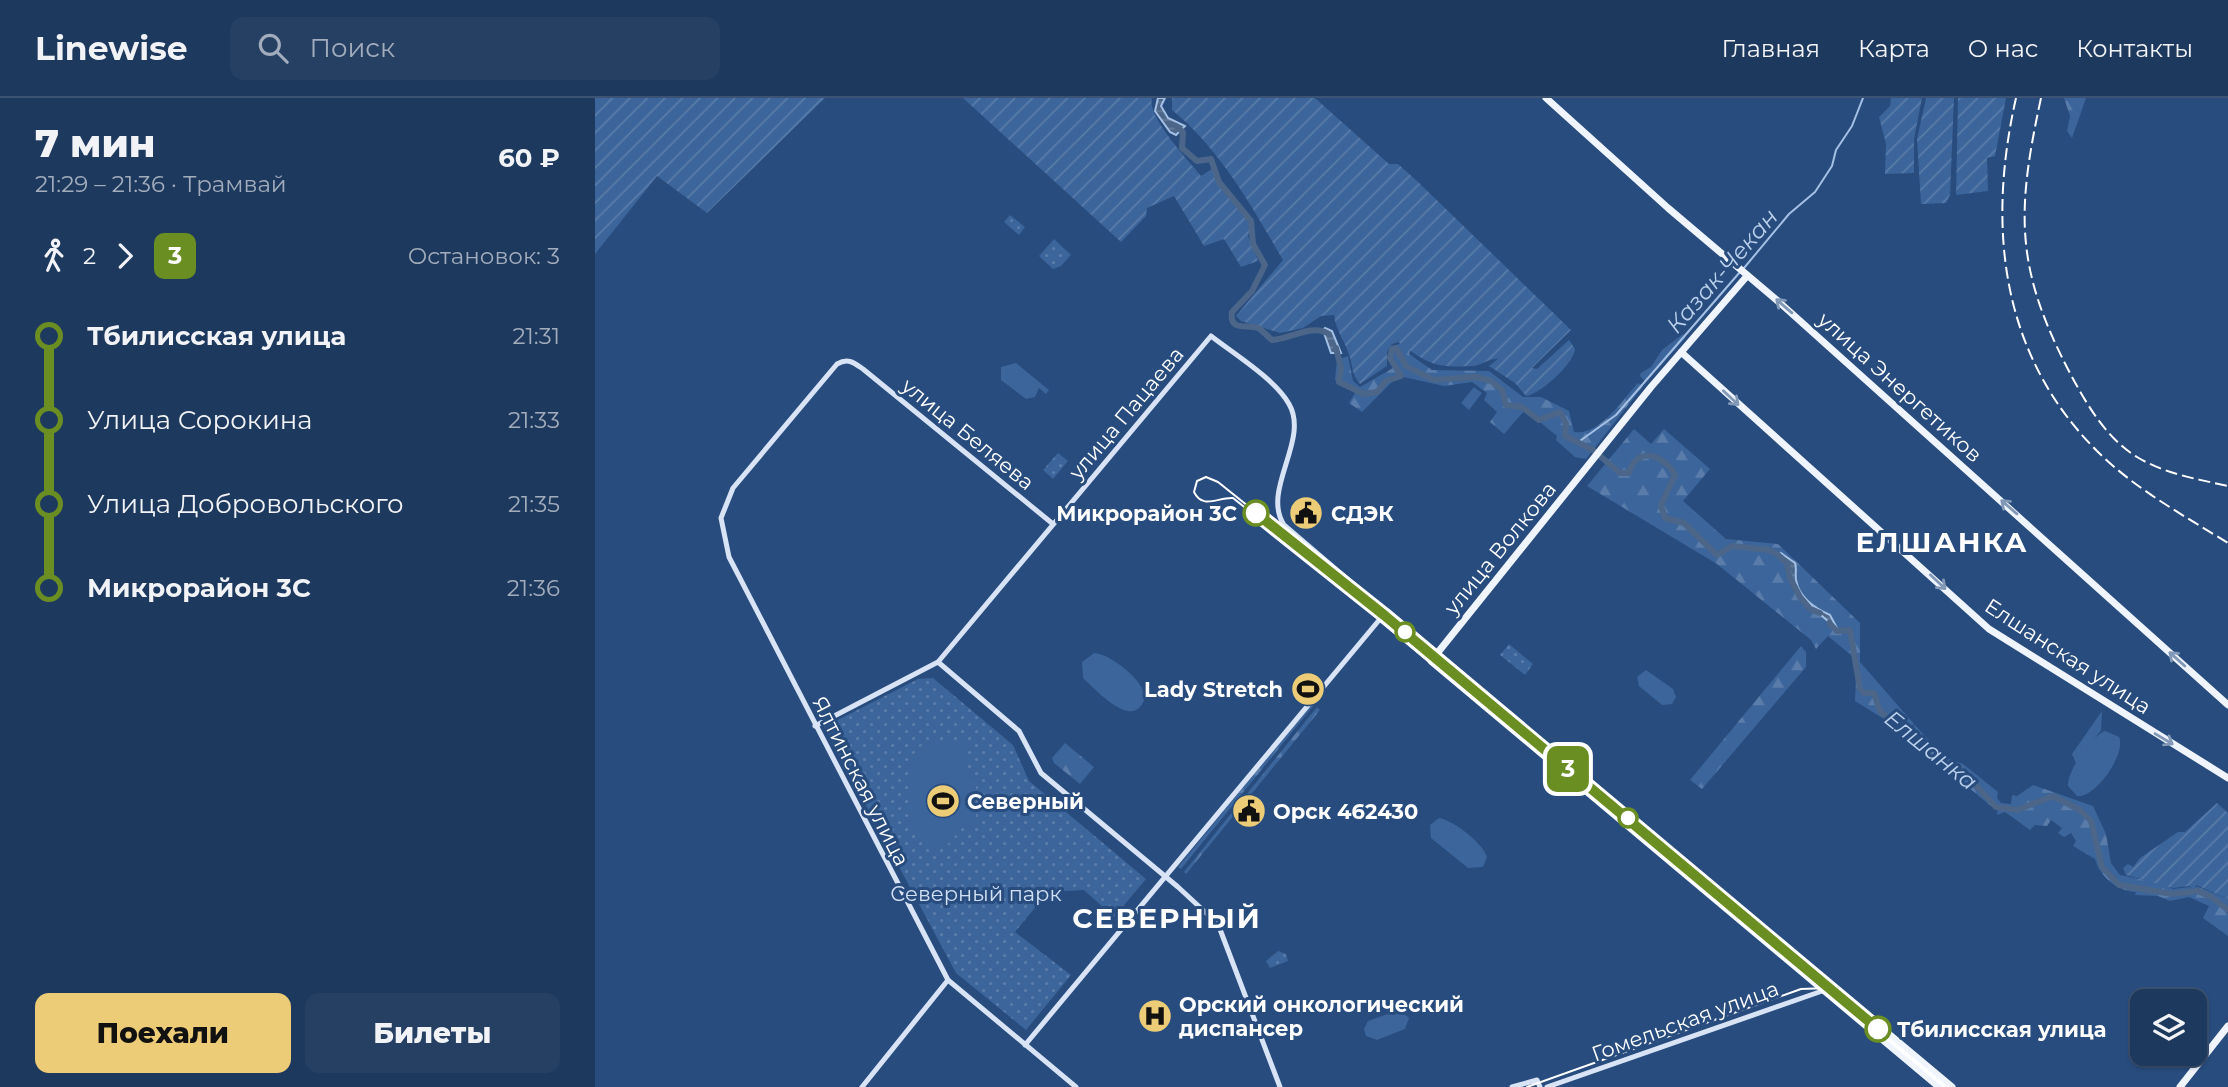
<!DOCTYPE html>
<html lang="ru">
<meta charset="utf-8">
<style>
:root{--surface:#1e395e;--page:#264064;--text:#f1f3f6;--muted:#a1acbc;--line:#3c5373;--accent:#eccc76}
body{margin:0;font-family:Montserrat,sans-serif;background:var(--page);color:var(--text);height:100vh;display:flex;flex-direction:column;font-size:26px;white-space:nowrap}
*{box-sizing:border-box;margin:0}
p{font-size:23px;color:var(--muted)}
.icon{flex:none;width:38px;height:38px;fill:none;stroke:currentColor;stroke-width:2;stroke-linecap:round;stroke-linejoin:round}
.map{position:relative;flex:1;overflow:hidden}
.side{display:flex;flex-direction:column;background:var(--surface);width:595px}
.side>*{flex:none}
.badge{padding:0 14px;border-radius:10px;font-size:24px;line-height:46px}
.tools{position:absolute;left:1535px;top:891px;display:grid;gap:14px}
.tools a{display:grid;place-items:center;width:77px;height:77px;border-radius:14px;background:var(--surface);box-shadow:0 2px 5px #0004,0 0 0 2px var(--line);font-size:35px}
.map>.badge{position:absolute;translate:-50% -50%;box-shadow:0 0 0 4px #fff}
.legs{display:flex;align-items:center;gap:10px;height:77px;padding:0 35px;font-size:23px}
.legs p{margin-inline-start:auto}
.summary{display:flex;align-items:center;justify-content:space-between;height:119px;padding:0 35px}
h1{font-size:38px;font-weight:800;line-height:52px}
.cta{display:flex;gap:14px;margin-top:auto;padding:14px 35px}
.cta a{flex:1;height:80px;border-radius:14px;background:var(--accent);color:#111;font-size:28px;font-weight:800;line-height:80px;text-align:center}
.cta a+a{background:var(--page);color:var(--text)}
ul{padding:0 35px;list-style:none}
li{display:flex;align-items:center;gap:24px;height:84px;font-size:26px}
li i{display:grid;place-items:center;width:10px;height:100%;margin:0 9px;background:currentColor}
li i::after{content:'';width:18px;height:18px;margin:-9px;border:5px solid;border-radius:50%;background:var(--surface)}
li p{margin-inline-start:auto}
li:first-child i{background:linear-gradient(#0000 50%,currentColor 0)}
li:last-child i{background:linear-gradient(currentColor 50%,#0000 0)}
header{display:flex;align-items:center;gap:42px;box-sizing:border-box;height:98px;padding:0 35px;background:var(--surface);border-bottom:2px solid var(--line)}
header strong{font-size:33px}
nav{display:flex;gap:38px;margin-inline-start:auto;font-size:24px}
.search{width:490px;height:63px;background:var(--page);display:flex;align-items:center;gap:18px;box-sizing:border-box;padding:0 24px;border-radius:14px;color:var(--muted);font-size:26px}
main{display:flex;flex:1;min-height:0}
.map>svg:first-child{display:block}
.grass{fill:url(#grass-dots);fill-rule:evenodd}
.forest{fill:url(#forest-firs)}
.garden{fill:url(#garden-furrows)}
.pitch{fill:#3c659b}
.water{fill:url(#water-rules);stroke:#a4c1e5;stroke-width:2}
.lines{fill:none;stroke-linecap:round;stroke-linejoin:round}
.stream{stroke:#a4c1e5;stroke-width:2}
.river{stroke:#4b6689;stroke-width:6}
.secondary{stroke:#d8e4f5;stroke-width:5}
.primary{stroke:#eff4fd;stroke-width:7}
.tram{stroke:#fff;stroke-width:2}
.rail{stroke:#fff;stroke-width:2;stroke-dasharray:12 5;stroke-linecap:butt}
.oneway{stroke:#8298b7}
.line-1-casing{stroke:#fff;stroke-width:16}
.line-1{stroke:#6b8e23;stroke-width:10}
.stop-1-dot{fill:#fff;stroke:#6b8e23;stroke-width:3.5}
.labels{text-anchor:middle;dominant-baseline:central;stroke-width:6;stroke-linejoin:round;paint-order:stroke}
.street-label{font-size:21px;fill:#fff;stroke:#284c7e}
.stop-label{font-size:21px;font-weight:bold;fill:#fff;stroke:#284c7e;text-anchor:end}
.poi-label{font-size:21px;font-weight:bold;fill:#fff;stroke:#284c7e;text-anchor:start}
.park-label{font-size:21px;fill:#d1e0f4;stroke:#284c7e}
.water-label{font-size:23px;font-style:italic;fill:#bad0ec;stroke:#284c7e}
.district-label{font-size:28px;font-weight:bold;letter-spacing:2px;fill:#fff;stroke:#284c7e}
</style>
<header>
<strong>Linewise</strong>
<div class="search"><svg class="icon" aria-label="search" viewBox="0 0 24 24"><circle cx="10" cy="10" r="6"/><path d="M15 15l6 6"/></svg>Поиск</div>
<nav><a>Главная</a><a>Карта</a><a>О нас</a><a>Контакты</a></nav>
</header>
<main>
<section class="side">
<div class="summary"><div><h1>7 мин</h1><p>21:29 – 21:36 · Трамвай</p></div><b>60 ₽</b></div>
<div class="legs"><svg class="icon" aria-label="walk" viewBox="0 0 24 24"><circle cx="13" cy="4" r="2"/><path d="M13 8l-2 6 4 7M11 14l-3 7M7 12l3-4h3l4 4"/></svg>2<svg class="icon" aria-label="forward" viewBox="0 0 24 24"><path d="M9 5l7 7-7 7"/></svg><b class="badge" style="background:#6b8e23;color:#fff">3</b><p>Остановок: 3</p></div>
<ul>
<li><i style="color:#6b8e23"></i><b>Тбилисская улица</b><p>21:31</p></li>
<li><i style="color:#6b8e23"></i><span>Улица Сорокина</span><p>21:33</p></li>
<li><i style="color:#6b8e23"></i><span>Улица Добровольского</span><p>21:35</p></li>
<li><i style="color:#6b8e23"></i><b>Микрорайон 3С</b><p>21:36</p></li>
</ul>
<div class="cta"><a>Поехали</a><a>Билеты</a></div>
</section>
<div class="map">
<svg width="1633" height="989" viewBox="0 0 1633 989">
<defs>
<pattern id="grass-dots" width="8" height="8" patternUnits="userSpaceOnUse" patternTransform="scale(1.75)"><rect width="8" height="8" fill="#3c659b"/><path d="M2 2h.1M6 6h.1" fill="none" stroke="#597caa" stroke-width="1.8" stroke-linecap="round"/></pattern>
<pattern id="forest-firs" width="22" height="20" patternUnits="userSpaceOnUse" patternTransform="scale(1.75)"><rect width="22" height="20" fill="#3c659b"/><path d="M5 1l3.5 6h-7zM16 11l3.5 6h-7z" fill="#597caa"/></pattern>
<pattern id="garden-furrows" width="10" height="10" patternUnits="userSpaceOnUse" patternTransform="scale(1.75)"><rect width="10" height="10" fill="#3c659b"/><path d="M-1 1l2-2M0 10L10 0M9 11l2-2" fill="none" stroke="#597caa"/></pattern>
<pattern id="water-rules" width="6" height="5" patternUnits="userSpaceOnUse" patternTransform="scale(1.75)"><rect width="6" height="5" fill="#4b6689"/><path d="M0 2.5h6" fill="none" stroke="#667d9b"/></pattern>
</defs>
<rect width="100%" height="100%" fill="#284c7e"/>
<!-- grass -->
<path class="grass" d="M415 117 430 129 424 137 409 124Z
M459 141 476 157 466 168 458 171 444 158Z
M463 355 473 363 458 381 448 372Z
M914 546 938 566 930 577 905 557Z
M338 580 418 647 434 683 551 781 519 819 489 792 453 794 420 834 476 877 431 932 361 875 229 629 323 581ZM331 643H369V678L381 679 380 727H369Z
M683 853 691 856 693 863 675 870 671 863Z"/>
<!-- forest -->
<path class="forest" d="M1469 0H1491L1477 40 1472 33 1475 18Z
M1088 236 1091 239 1051 284 1045 278 1046 275 1056 269 1067 252Z
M807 245 816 251 814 256 837 272 894 273 928 299H946L974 313 979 334C1005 338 1028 301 1043 285L1048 288 991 361 980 359 961 342 962 338 930 312 909 336 895 324 902 314 889 302 892 295 877 284 849 288 809 279 799 282 767 314 754 305 761 293 740 282 742 262 753 258 758 283 765 289 798 270 794 257 798 248Z
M1039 331 1056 346 1069 331 1115 371 1088 403 1131 441 1183 446 1265 525V564L1319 626 1310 634 1260 603 1262 562 1233 538 1221 551 1216 542 1122 466 992 388Z
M1206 548 1211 554V569L1107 691 1095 682Z
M717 605 719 607 586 771 583 769Z
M722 609 725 612 721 617 591 776 589 774Z
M1507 613 1506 632 1481 665 1477 656Z
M1320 627 1349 659 1368 666 1403 694 1402 700 1406 705 1416 706 1417 697 1422 698 1438 687 1498 708 1511 736 1516 765 1525 777 1569 786 1578 791 1595 789 1599 793 1601 788 1633 801V838L1608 820 1614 808 1594 799 1575 803 1563 798 1540 797 1541 794C1522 793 1505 779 1500 761L1478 748 1481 743 1476 735 1469 739 1463 735 1467 730 1456 722 1452 728 1440 727 1435 732 1410 714 1402 717 1403 709 1396 708C1383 697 1314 641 1312 635Z
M470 645 499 669 485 686 459 665 457 660Z"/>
<!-- garden -->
<path class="garden" d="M0 0H230L112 115 62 78 0 156Z
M368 0H557C551 18 594 63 606 78L617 71 656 127 653 138 663 163 646 169 629 141 609 148 579 98 552 110 551 118 526 144Z
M577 0H720L794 66H803L822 83 976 232 937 270 931 269 942 271 974 242 980 251C979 266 944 297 931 298L920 285 894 268 903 261C893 260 888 267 878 268 838 270 834 266 803 244L797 246 792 254V268L765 286C757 277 758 270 755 260 751 244 741 234 739 217L726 218 708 230 685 235 646 223 641 218 688 162C657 109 626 52 577 12Z
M1296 0H1327L1319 41V75L1290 76 1291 46 1284 19 1295 8Z
M1331 0H1359L1355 97 1351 105 1326 106 1322 41Z
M1363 0H1411L1400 58 1392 60 1393 93 1361 97Z
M1622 705 1633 715V801L1601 787 1599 793 1595 788 1578 790 1531 777 1528 770 1533 766 1538 769 1545 760 1583 734H1590Z"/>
<!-- pitch -->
<path class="pitch" d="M421 265 454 292 451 296 444 290 440 299 431 301 406 282V269Z
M879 289 887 295 874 312 866 305Z
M499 555C516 556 550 583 550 600 539 634 502 593 488 580L487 564Z
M1051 572 1078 591 1081 599 1077 606 1067 607 1044 588 1042 579Z
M1510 633 1524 639C1532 655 1500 701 1482 698L1473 688C1472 673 1496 638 1510 633Z
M331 643H369V677L381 679V727L369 728 352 747H330L316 733V659Z
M844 720C858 722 888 745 892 759L888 769 873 770 836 740 835 727Z
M804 912 814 920 810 931 782 942 771 938 769 931 773 923Z"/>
<!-- water -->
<path class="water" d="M563 0H570L566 8 573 20 590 28 581 37 575 34 560 13Z
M730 230 737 233 746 255H736L728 232Z
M1186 455 1200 465C1202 471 1200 475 1201 482 1204 500 1220 510 1235 517L1243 532 1201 495 1193 464 1184 458Z"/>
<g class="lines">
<!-- stream -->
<path class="stream" d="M1149 170 1194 116 1220 94 1237 68 1241 52 1257 28 1268 0
M982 345 1021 317 1145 174"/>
<!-- river -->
<path class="river" d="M581 28 588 34 587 50 602 63 616 61 624 84 656 123 658 146 670 167 657 193 637 214C634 234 652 226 663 230 667 232 673 239 677 242 695 241 717 226 732 235
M741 250 746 270 744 284 769 296 782 294 791 283 806 278 795 260 797 251 801 250 811 268 839 282 881 279 896 283 907 292 911 307 927 309 944 322 965 314 971 326 970 338 998 352 1025 375H1034C1042 347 1069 357 1080 377L1066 407 1070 420 1089 425 1122 457 1137 448 1173 452 1182 456 1192 465 1195 480 1205 499 1215 511 1225 515
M1234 525 1242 533 1255 532 1265 591 1269 595H1279L1285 613 1337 659 1366 671 1401 709 1422 712 1458 698 1485 712 1496 723 1507 769 1524 787 1577 796 1603 793 1618 800 1633 812"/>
<!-- secondary -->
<path class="secondary" d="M458 426 268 271C258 264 253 260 242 266L138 390 126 420 134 459 353 882 481 989
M785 521 836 563
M343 564 424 633 446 675 583 789 623 826 685 989
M220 628 343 564 616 238C639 256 680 281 694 306 715 342 666 392 689 427L841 557
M430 947 790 515
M267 989 353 882
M917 989 942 982 945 989
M952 989 1230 892"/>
<!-- primary -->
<path class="primary" d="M951 0 1073 110 1184 204 1633 607
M1152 178 1056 289 836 563 1344 989
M1086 254 1394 531 1633 680
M841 557 1357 989
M1585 989 1633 928"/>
<!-- tram -->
<path class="tram" d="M932 989 1206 891 1233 890
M1349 989 787 519 638 400C623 399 608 412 599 394L602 383 611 379 623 384 789 517 1352 989"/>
<!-- rail -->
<path class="rail" d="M1421 0C1392 128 1405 256 1502 353 1540 391 1588 417 1633 445
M1446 0C1421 115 1420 171 1476 277 1492 307 1512 341 1542 359 1570 376 1602 381 1633 388"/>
</g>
<!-- one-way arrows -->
<defs><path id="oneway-shaft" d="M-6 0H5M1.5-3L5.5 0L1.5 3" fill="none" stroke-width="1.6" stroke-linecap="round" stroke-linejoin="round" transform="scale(1.75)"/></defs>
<g class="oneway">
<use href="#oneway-shaft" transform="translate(1189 208) rotate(-139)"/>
<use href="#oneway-shaft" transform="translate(1136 300) rotate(43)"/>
<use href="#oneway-shaft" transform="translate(1414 409) rotate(-139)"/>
<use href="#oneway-shaft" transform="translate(1343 484) rotate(43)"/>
<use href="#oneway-shaft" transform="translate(1582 561) rotate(-138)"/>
<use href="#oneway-shaft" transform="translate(1569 641) rotate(31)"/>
</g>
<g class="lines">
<!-- line-1 casing -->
<g class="line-1-casing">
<path id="line-1" d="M661 415 789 517 1283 931"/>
</g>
<!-- line-1 -->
<use href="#line-1" class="line-1"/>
</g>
<!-- icons -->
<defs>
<g id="civic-disc" transform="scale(1.75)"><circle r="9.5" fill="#eccc76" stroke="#284c7e"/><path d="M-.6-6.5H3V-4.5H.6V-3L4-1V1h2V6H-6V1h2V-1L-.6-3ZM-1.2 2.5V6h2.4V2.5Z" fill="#111"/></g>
<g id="stadium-disc" transform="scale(1.75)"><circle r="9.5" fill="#eccc76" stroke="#284c7e"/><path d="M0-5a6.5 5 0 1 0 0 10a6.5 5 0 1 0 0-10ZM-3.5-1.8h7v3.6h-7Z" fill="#111"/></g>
<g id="hospital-disc" transform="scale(1.75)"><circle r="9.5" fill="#eccc76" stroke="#284c7e"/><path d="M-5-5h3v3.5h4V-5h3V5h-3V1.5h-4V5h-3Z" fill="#111"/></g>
</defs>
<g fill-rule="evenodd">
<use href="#civic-disc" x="711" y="415"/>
<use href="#stadium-disc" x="713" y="591"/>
<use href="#stadium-disc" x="348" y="703"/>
<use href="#civic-disc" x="654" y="713"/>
<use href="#hospital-disc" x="560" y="918"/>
</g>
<!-- markers -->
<g class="stop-1-dot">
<circle cx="661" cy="415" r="12"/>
<circle cx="810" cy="534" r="9"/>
<circle cx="1033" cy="720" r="9"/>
<circle cx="1283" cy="931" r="12"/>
</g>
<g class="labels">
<!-- street labels -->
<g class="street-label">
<text transform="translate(1305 289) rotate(42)">улица Энергетиков</text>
<text transform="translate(531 315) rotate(-50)">улица Пацаева</text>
<text transform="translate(373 336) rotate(39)">улица Беляева</text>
<text transform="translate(905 450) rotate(-51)">улица Волкова</text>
<text transform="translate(1473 558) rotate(33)">Елшанская улица</text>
<text transform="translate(266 683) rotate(63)">Ялтинская улица</text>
<text transform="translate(1090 923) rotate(-20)">Гомельская улица</text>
</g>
<!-- stop labels -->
<g class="stop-label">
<text x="642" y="415">Микрорайон 3С</text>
<text x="1302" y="931" text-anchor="start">Тбилисская улица</text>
</g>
<!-- poi labels -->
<g class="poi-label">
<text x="736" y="415">СДЭК</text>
<text x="688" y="591" text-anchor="end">Lady Stretch</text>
<text x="372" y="703">Северный</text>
<text x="678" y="713">Орск 462430</text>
<text x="584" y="906">Орский онкологический<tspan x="584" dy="24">диспансер</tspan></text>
</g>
<!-- park labels -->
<g class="park-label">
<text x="381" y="795">Северный парк</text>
</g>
<!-- water labels -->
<g class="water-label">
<text transform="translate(1127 173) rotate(-49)">Казак-Чекан</text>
<text transform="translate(1336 652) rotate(39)">Елшанка</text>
</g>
<!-- district labels -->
<g class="district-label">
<text x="1347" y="444">ЕЛШАНКА</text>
<text x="572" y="820">СЕВЕРНЫЙ</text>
</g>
</g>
</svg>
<div class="tools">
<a><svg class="icon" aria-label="layers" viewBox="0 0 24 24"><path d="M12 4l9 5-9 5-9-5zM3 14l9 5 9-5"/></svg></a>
</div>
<b class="badge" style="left:973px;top:671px;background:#6b8e23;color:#fff">3</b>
</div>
</main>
